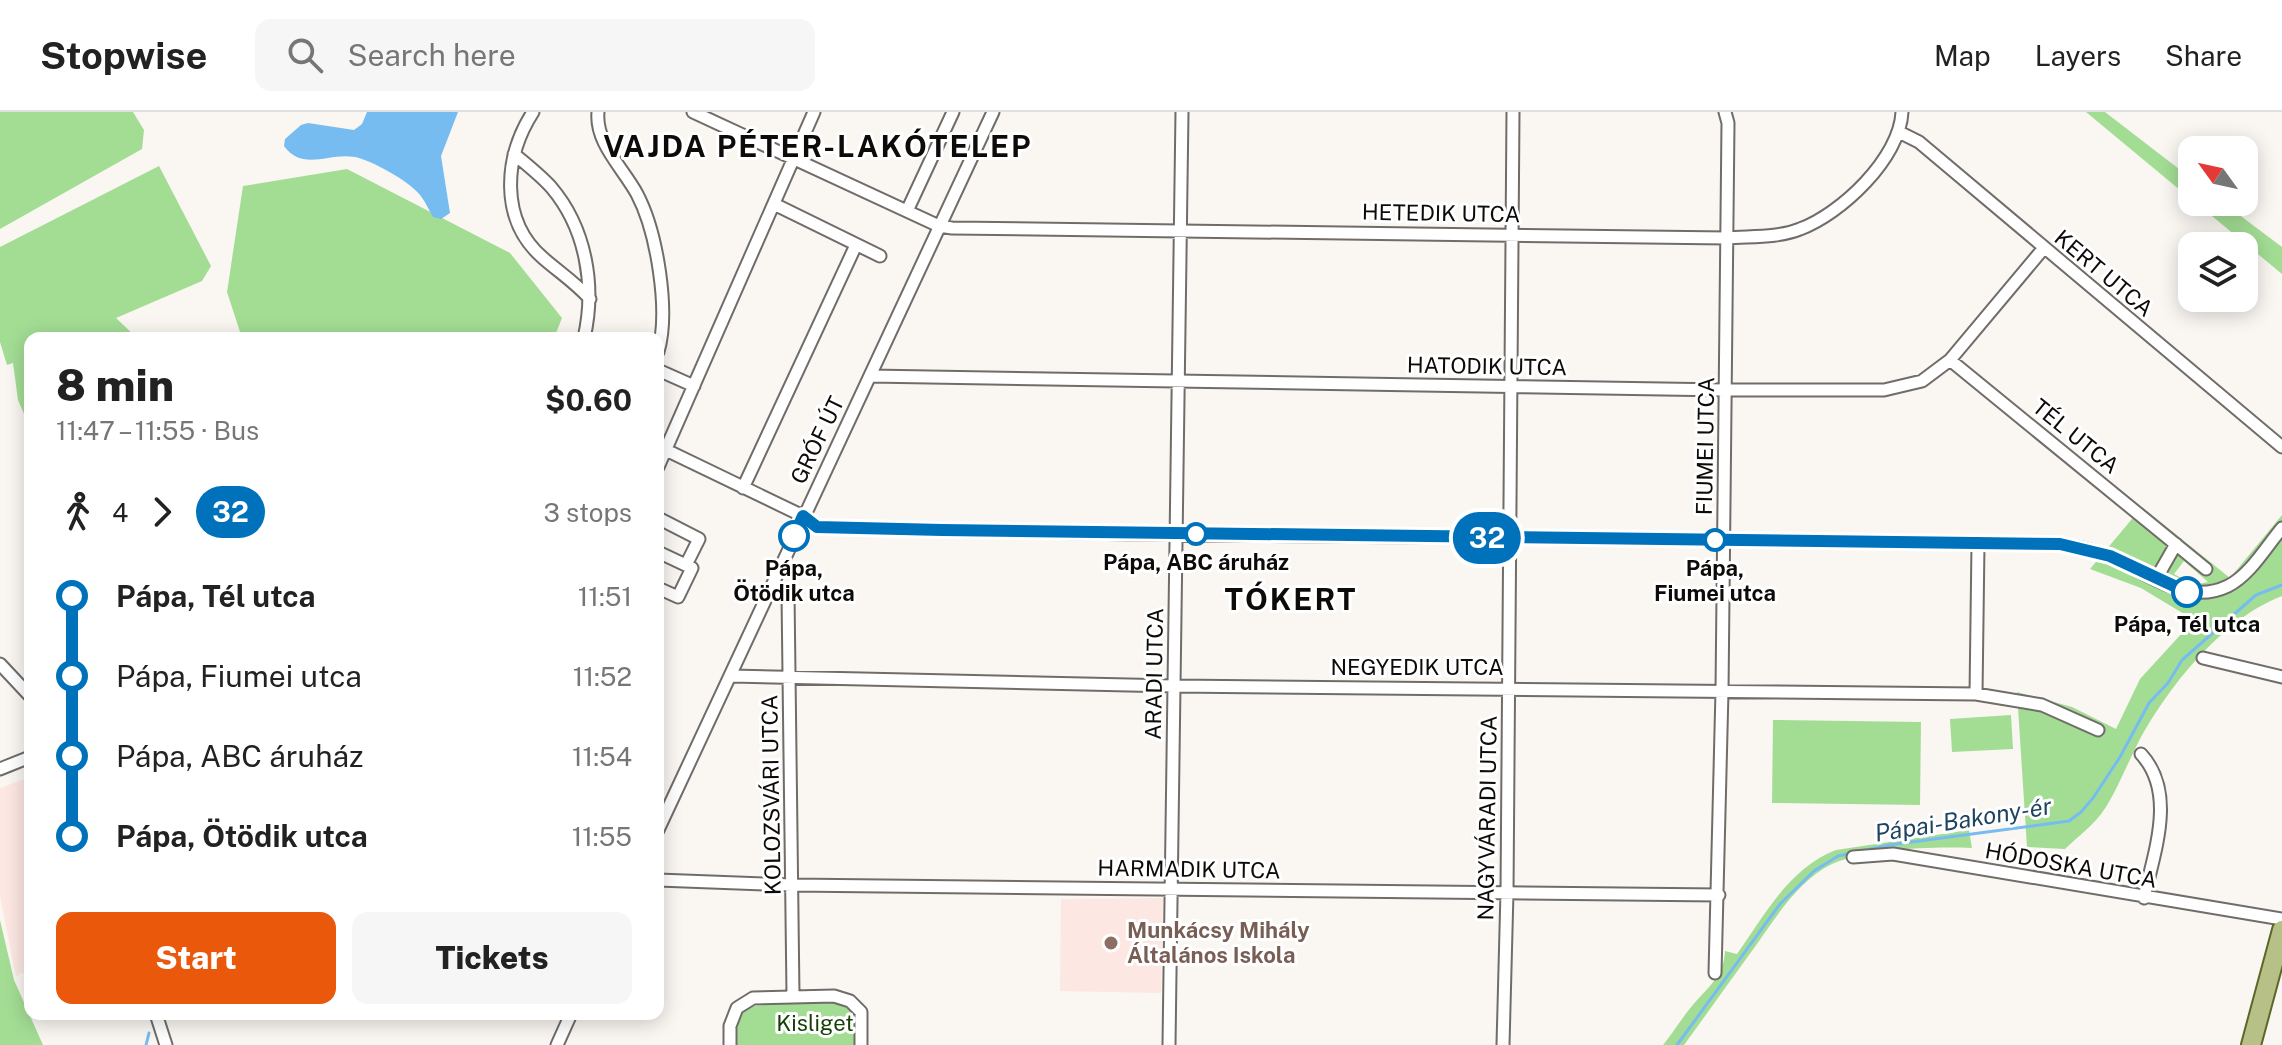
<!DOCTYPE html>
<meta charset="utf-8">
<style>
:root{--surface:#fff;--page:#f6f6f6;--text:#222;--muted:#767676;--line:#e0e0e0;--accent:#ea580c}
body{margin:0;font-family:"Public Sans",sans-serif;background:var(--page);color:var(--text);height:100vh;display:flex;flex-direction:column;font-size:30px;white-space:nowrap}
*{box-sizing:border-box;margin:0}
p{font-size:26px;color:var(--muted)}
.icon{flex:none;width:44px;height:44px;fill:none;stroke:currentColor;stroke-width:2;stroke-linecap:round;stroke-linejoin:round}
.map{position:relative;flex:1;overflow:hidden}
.drawer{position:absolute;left:24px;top:220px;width:640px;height:688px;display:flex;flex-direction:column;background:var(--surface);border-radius:16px;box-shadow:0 4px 20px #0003}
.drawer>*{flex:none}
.badge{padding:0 16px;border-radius:26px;font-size:28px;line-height:52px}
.needle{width:52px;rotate:303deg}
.controls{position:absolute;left:2178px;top:24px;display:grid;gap:16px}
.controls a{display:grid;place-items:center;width:80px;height:80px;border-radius:16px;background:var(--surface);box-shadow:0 4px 20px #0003;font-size:40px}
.map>.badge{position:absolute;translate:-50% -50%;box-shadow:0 0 0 4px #fff}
.legs{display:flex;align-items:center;gap:12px;height:88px;padding:0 32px;font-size:26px}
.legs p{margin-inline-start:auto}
.head{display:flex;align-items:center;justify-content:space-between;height:136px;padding:0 32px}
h1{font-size:44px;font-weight:800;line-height:60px}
.button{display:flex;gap:16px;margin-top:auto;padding:16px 32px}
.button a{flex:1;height:92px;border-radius:16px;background:var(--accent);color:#fff;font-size:32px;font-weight:800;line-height:92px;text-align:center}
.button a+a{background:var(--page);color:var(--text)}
ul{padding:0 32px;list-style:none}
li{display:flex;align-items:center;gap:28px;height:80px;font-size:30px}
li i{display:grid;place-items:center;width:12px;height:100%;margin:0 10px;background:currentColor}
li i::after{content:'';width:20px;height:20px;margin:-10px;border:6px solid;border-radius:50%;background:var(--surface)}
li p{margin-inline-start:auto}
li:first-child i{background:linear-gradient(#0000 50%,currentColor 0)}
li:last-child i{background:linear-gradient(currentColor 50%,#0000 0)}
header{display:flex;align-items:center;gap:48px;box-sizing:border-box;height:112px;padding:0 40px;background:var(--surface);border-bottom:2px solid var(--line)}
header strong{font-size:38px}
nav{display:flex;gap:44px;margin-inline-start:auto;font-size:28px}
.search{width:560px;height:72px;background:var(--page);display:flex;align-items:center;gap:20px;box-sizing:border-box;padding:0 28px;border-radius:16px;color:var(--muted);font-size:30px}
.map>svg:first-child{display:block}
.education{fill:#fce7e2}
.green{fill:#a3dd94;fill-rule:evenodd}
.water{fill:#76bcf1}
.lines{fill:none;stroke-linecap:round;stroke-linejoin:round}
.stream{stroke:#76bcf1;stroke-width:3}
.street-casing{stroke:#706c6a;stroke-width:15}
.primary-casing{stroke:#5c6627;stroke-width:22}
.street{stroke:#fff;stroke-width:11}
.primary{stroke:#b7c187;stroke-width:18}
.line-1-casing{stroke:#fff;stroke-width:18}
.line-1{stroke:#0072bc;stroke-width:12}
.stop-1-dot{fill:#fff;stroke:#0072bc;stroke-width:4}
.education-dot{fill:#8d6e63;stroke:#fff;stroke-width:3}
.labels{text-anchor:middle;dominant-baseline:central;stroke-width:6;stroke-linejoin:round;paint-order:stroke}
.street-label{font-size:22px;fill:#0d0b0a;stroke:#fff}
.stop-label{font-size:22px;font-weight:bold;fill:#0d0b0a;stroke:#fff}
.education-label{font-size:22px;font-weight:bold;fill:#785e54;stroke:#fff;text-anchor:start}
.park-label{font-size:22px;fill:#143e05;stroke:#fff}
.water-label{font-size:24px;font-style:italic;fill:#1e445f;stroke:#fff}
.district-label{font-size:30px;font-weight:bold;letter-spacing:2px;fill:#0d0b0a;stroke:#fff}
</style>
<header>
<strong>Stopwise</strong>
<div class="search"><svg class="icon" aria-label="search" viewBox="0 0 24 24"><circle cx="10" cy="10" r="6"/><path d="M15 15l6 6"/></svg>Search here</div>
<nav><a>Map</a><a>Layers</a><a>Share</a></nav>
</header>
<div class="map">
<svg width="2282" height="933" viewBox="0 0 2282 933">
<rect width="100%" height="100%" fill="#faf6f2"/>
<!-- education -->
<path class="education" d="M30 665V862L21 861 16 865 0 784V676Z
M1163 786 1161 881 1060 879 1061 787Z"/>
<!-- green -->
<path class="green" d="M0 0H133L144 18 142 37 0 117Z
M2086 0H2105L2192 67V88Z
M159 54 211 154 202 169 116 206 137 226H30V316L18 288 13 251 7 253 0 230V135Z
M347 57 510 141 562 206 554 226H242L227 180 243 74Z
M2195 90H2222L2282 135V162Z
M2142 395 2230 466 2282 403V484C2223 506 2167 576 2138 631 2127 652 2112 691 2097 707 2087 718 2075 727 2065 737L2027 735 2017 580 2072 595 2116 617 2140 567 2194 508 2141 476 2090 457ZM2184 449 2208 470 2193 473 2174 462Z
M2011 603 2013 637 1952 640 1950 607Z
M1773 608 1921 610 1920 693 1772 691Z
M1969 718 1972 736C1935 734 1865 737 1832 752 1796 769 1772 812 1749 843 1727 873 1706 903 1684 933H1663C1675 918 1685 901 1698 887 1712 872 1724 861 1725 839L1737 842C1765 803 1789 756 1836 738Z
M0 808 14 868 43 933H0Z
M834 887 846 893 856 903 855 933H736V917L741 900 754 894Z"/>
<!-- water -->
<path class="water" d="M367 0H458L441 44 450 101 441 107 433 105C429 98 425 89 420 83 409 69 371 48 355 45 329 40 303 60 284 34L285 27 301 13 308 11 354 18 362 12Z"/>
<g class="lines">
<!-- stream -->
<path class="stream" d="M146 933 149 921
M1677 933 1780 792 1814 759 1838 744 1889 733 2069 709 2081 700 2093 686 2120 645 2149 591 2168 571 2182 548 2256 483 2282 473"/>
<!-- street casing -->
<g class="street-casing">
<path id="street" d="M533 0C504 45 499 108 543 146 559 160 576 171 590 187
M598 0C595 31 623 56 637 82 657 120 670 199 658 240
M693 0 939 114 952 116 1727 126C1750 124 1778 126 1800 117 1841 102 1900 46 1902 0
M1899 20 1919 30 2282 335
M514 42C526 52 540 63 551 75 586 116 596 174 584 226
M774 92 880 144
M907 99 953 0
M1950 248 2206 457
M658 258 694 274
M870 264 1725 278H1884L1922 269 1950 248 2043 137
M666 338 803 404 817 415 1130 422 2060 432C2078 435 2096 438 2113 446 2149 462 2187 494 2228 474 2250 463 2266 435 2282 416
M658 355 814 0
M743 376 856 133
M658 406 699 427 686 453
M658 440 692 456 678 485 658 476
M2156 467 2176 432
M788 482 793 883
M2203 546 2282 565
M0 552 30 584
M731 564 1174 574 1976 582 2042 593 2098 618
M1976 582 1978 432
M2141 642C2177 681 2154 740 2144 786
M0 657 30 645
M658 718 993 0
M1853 745 1893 742 2282 807
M658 768 792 773 1719 783
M1715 861 1722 579 1728 11 1725 0
M156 902 166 933
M557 933 571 902
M730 933V914L737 896 753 886 834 884 850 889 861 900V933
M1169 933 1182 0
M1503 933 1507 780 1513 0"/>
</g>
<!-- primary casing -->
<g class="primary-casing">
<path id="primary" d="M2251 933 2282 818"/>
</g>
<!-- street -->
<use href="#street" class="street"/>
<!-- primary -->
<use href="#primary" class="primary"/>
</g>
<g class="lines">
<!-- line-1 casing -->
<g class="line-1-casing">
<path id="line-1" d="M794 424 803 404 817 415 942 418 2060 432 2110 444 2187 480"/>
</g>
<!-- line-1 -->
<use href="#line-1" class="line-1"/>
</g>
<!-- markers -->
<g class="stop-1-dot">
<circle cx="1196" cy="422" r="10"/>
<circle cx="794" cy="424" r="14"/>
<circle cx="1715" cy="428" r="10"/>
<circle cx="2187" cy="480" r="14"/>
</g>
<circle class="education-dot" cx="1111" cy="831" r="8"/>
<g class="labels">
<!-- street labels -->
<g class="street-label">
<text transform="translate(1441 101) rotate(1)">HETEDIK UTCA</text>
<text transform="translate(2104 161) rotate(40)">KERT UTCA</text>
<text transform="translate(1487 254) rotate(1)">HATODIK UTCA</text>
<text transform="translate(2076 324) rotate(39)">TÉL UTCA</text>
<text transform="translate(817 328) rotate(-64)">GRÓF ÚT</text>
<text transform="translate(1705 334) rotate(-89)">FIUMEI UTCA</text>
<text x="1417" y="555">NEGYEDIK UTCA</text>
<text transform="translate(1154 562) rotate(-89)">ARADI UTCA</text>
<text transform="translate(771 683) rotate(-91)">KOLOZSVÁRI UTCA</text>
<text transform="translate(1487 706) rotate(-89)">NAGYVÁRADI UTCA</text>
<text transform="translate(2071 753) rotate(10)">HÓDOSKA UTCA</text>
<text transform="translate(1189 757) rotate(1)">HARMADIK UTCA</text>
</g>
<!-- stop labels -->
<g class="stop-label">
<text x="1196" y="450">Pápa, ABC áruház</text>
<text x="794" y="456">Pápa,<tspan x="794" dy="25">Ötödik utca</tspan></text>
<text x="1715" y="456">Pápa,<tspan x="1715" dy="25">Fiumei utca</tspan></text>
<text x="2187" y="512">Pápa, Tél utca</text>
</g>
<!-- education labels -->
<g class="education-label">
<text x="1127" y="818">Munkácsy Mihály<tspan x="1127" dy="25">Általános Iskola</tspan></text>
</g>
<!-- park labels -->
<g class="park-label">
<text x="815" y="911">Kisliget</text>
</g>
<!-- water labels -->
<g class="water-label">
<text transform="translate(1963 707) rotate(-9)">Pápai-Bakony-ér</text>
</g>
<!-- district labels -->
<g class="district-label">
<text x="818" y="34">VAJDA PÉTER-LAKÓTELEP</text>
<text x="1291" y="487">TÓKERT</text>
</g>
</g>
</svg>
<div class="controls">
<a><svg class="needle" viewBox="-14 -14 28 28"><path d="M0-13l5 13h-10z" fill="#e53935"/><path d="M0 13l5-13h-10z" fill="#767676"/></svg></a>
<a><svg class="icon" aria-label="layers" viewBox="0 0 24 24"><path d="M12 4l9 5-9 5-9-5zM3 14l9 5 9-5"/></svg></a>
</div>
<b class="badge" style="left:1487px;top:426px;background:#0072bc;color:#fff">32</b>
<section class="drawer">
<div class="head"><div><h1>8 min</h1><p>11:47 – 11:55 · Bus</p></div><b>$0.60</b></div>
<div class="legs"><svg class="icon" aria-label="walk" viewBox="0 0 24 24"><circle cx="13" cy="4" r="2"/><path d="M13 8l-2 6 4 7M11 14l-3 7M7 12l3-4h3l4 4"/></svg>4<svg class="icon" aria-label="forward" viewBox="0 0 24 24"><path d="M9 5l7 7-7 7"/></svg><b class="badge" style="background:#0072bc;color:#fff">32</b><p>3 stops</p></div>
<ul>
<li><i style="color:#0072bc"></i><b>Pápa, Tél utca</b><p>11:51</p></li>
<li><i style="color:#0072bc"></i><span>Pápa, Fiumei utca</span><p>11:52</p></li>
<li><i style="color:#0072bc"></i><span>Pápa, ABC áruház</span><p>11:54</p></li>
<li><i style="color:#0072bc"></i><b>Pápa, Ötödik utca</b><p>11:55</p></li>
</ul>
<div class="button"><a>Start</a><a>Tickets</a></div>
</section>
</div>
